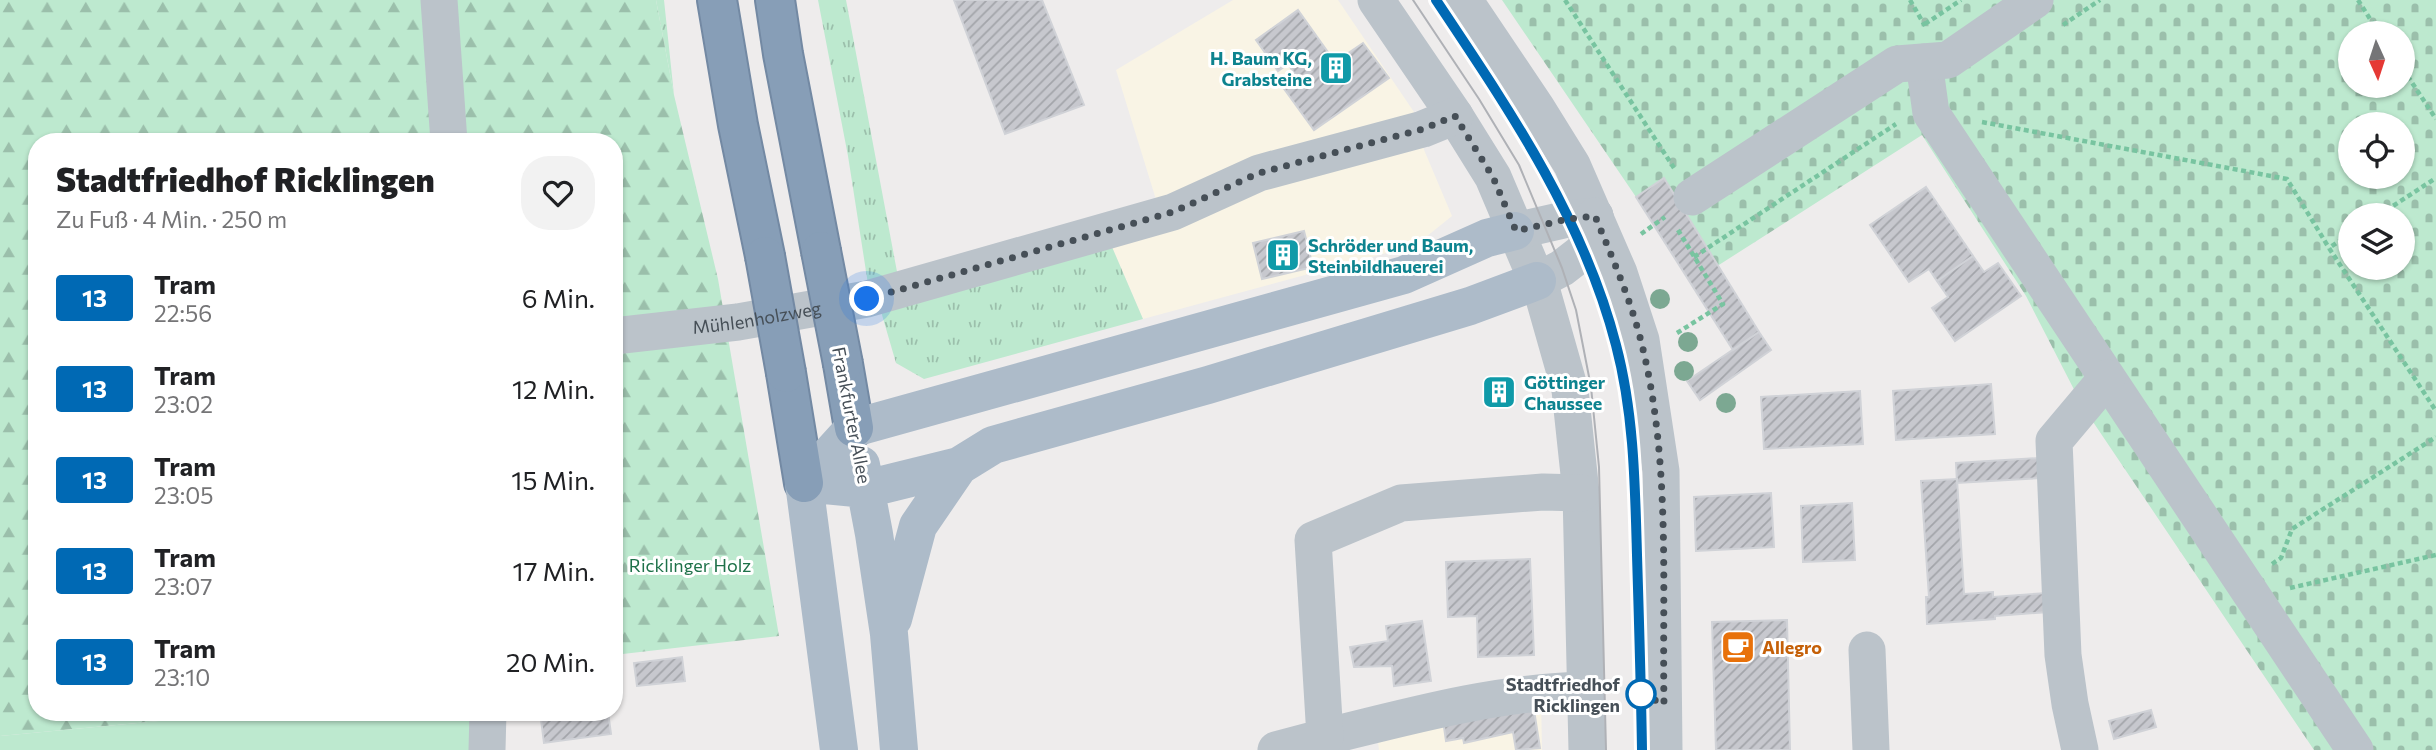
<!DOCTYPE html>
<html lang="de">
<meta charset="utf-8">
<style>
:root{--surface:#fff;--page:#f2f2f2;--text:#202124;--muted:#757577}
body{margin:0;font-family:Commissioner,sans-serif;background:var(--page);color:var(--text);height:100vh;display:flex;flex-direction:column;font-size:26px;white-space:nowrap}
*{box-sizing:border-box;margin:0}
p{font-size:23px;color:var(--muted)}
.icon{flex:none;width:38px;height:38px;fill:none;stroke:currentColor;stroke-width:2;stroke-linecap:round;stroke-linejoin:round}
.map{position:relative;flex:1;overflow:hidden}
.details{position:absolute;left:28px;top:133px;width:595px;height:588px;display:flex;flex-direction:column;background:var(--surface);border-radius:28px;box-shadow:0 2px 5px #0004}
.details>*{flex:none}
.badge{padding:0 14px;border-radius:5px;font-size:24px;line-height:46px}
.needle{width:46px;rotate:177deg}
.tools{position:absolute;left:2338px;top:21px;display:grid;gap:14px}
.tools a{display:grid;place-items:center;width:77px;height:77px;border-radius:50%;background:var(--surface);box-shadow:0 2px 5px #0004;font-size:35px}
.you{position:absolute;width:35px;height:35px;margin:-18px;border:5px solid #fff;border-radius:50%;background:#1a73e8;box-shadow:0 0 0 10px #1a73e833}
.map>.badge{position:absolute;translate:-50% -50%;box-shadow:0 0 0 4px #fff}
.round{display:grid;place-items:center;flex:none;width:74px;height:74px;border-radius:28px;background:var(--page)}
.summary{display:flex;align-items:center;justify-content:space-between;height:119px;padding:0 28px}
h1{font-size:33px;font-weight:800;line-height:52px}
ul{padding:0;list-style:none}
li{display:flex;align-items:center;gap:21px;height:91px;padding:0 28px}
li div{flex:1}
li b{display:block;font-size:26px}
li em{font-style:normal}
li .badge{min-width:77px;font-weight:700;text-align:center}
.map>svg:first-child{display:block}
.commercial{fill:#f9f4e5}
.grass{fill:url(#grass-tufts)}
.forest{fill:url(#forest-firs)}
.cemetery{fill:url(#cemetery-stones);fill-rule:evenodd}
.pitch{fill:#bde9cf}
.building{fill:url(#building-hatch);stroke:#d0d2d7;stroke-width:2}
.lines{fill:none;stroke-linecap:round;stroke-linejoin:round}
.highway-casing{stroke:#7389a3;stroke-width:42}
.path{stroke:#78c4a0;stroke-width:4.5;stroke-dasharray:5 3.5;stroke-linecap:butt}
.minor{stroke:#bbc3ca;stroke-width:37}
.major{stroke:#adbbc9;stroke-width:38}
.highway{stroke:#879eb7;stroke-width:38}
.tram{stroke:#afb1b6;stroke-width:2}
.highway-bridge-casing{stroke:#7389a3;stroke-width:42;stroke-linecap:butt}
.highway-bridge{stroke:#879eb7;stroke-width:38}
.tree{fill:#7ca892}
.line-casing{stroke:#fff;stroke-width:16}
.line{stroke:#0069b4;stroke-width:10}
.walk{stroke:#464f57;stroke-width:7;stroke-dasharray:0 12.6}
.stop-dot{fill:#fff;stroke:#0069b4;stroke-width:3.5}
.labels{text-anchor:middle;dominant-baseline:central;stroke-width:6;stroke-linejoin:round;paint-order:stroke}
.culture-label{font-size:18px;font-weight:bold;fill:#0d838f;stroke:#fff;text-anchor:start}
.street-label{font-size:18px;fill:#464f57;stroke:#fff}
.park-label{font-size:18px;fill:#1e7149;stroke:#fff}
.food-label{font-size:18px;font-weight:bold;fill:#c56008;stroke:#fff;text-anchor:start}
.stop-label{font-size:18px;font-weight:bold;fill:#464f57;stroke:#fff;text-anchor:end}
</style>
<div class="map">
<svg width="2436" height="750" viewBox="0 0 2436 750">
<defs>
<pattern id="grass-tufts" width="24" height="20" patternUnits="userSpaceOnUse" patternTransform="scale(1.75)"><rect width="24" height="20" fill="#bde9cf"/><path d="M3 7l-1-3M5 7V3M7 7l1-3M15 17l-1-3M17 17v-4M19 17l1-3" fill="none" stroke="#9bbfab"/></pattern>
<pattern id="forest-firs" width="22" height="20" patternUnits="userSpaceOnUse" patternTransform="scale(1.75)"><rect width="22" height="20" fill="#bde9cf"/><path d="M5 1l3.5 6h-7zM16 11l3.5 6h-7z" fill="#9bbfab"/></pattern>
<pattern id="cemetery-stones" width="16" height="16" patternUnits="userSpaceOnUse" patternTransform="scale(1.75)"><rect width="16" height="16" fill="#bde9cf"/><path d="M2 7V4a2 2 0 0 1 4 0v3zM10 15v-3a2 2 0 0 1 4 0v3z" fill="#9bbfab"/></pattern>
<pattern id="building-hatch" width="6" height="6" patternUnits="userSpaceOnUse" patternTransform="scale(1.75)"><rect width="6" height="6" fill="#c7c8ce"/><path d="M-1 1l2-2M0 6l6-6M5 7l2-2" fill="none" stroke="#a3a5aa"/></pattern>
</defs>
<rect width="100%" height="100%" fill="#eeecec"/>
<!-- commercial -->
<path class="commercial" d="M1233 0H1338L1414 112 1422 145 1452 216 1416 245 1143 319 1109 240 1158 206 1116 70Z
M1541 696 1542 750H1379L1376 727Z"/>
<!-- grass -->
<path class="grass" d="M656 0H664L674 95Z
M818 0H846L898 277 868 284 848 156Z
M1109 240 1143 319 924 379 896 363 880 308Z"/>
<!-- forest -->
<path class="forest" d="M0 0H656L674 95 718 279 779 636 614 655V142H37V712H254L0 736Z"/>
<!-- cemetery -->
<path class="cemetery" d="M1502 0H2436V750H2314L2083 407 2026 296 1922 135 1697 279 1640 194 1636 197ZM2350 33H2403V86H2350ZM2350 124H2403V177H2350ZM2350 215H2403V268H2350Z"/>
<!-- pitch -->
<path class="pitch" d="M254 712H471V750H0V736Z"/>
<!-- building -->
<path class="building" d="M954 0H1042L1084 105 1005 134Z
M1298 10 1335 62 1363 43 1389 78 1314 130 1282 86 1296 76 1288 64 1278 71 1256 40Z
M1664 178 1759 332 1733 350 1636 197Z
M1926 187 1973 256 1937 281 1929 269 1909 282 1870 225Z
M1304 231 1313 267 1262 279 1253 243Z
M1973 256 1984 272 1998 263 2021 296 1955 341 1932 308 1948 297 1937 281Z
M1759 332 1771 350 1700 400 1687 381Z
M1509 383 1511 398 1490 401 1488 386Z
M1991 384 1995 434 1896 440 1893 391Z
M1860 391 1863 444 1764 449 1761 397Z
M2040 458 2041 478 1957 483 1956 463Z
M1957 479 1964 594 1993 592V597L2047 593 2048 612 1995 616V619L1927 624 1926 597H1929L1921 481Z
M1771 493 1774 547 1696 551 1694 497Z
M1852 503 1855 560 1803 562 1801 506Z
M1530 559 1534 655 1478 657 1477 616 1448 617 1446 562Z
M1787 620 1790 750H1716L1712 622Z
M1422 621 1431 681 1394 686 1392 666 1354 667 1350 647 1388 641 1386 626Z
M682 657 685 681 637 686 634 663Z
M1533 704 1540 748 1516 750 1513 732 1464 743 1463 738 1446 741 1443 720Z
M2151 710 2156 727 2114 739 2109 721Z
M540 712H608L611 734 544 743Z"/>
<g class="lines">
<!-- highway casing -->
<g class="highway-casing">
<path id="highway" d="M717 0 738 125 765 256
M775 0 783 54 821 251
M843 364 854 428
M786 373 804 483"/>
</g>
<!-- path -->
<path class="path" d="M1565 0 1674 168
M1910 0 1925 26
M2358 0 2379 33
M1925 24 1961 0
M2063 25 2100 0
M2403 69 2436 119
M1982 122 2287 179 2329 248
M2379 215 2436 178
M1641 234 1665 217
M2350 234 2329 248 2436 411
M1694 257 1896 124
M1677 333 1723 304 1678 230
M2272 564 2281 558 2292 529 2436 437
M2290 588 2436 555"/>
<!-- minor -->
<g class="minor">
<path d="M439 0 449 142"/>
<path d="M1376 0 1455 116 1493 177 1543 295 1570 390 1581 493 1587 750"/>
<path d="M1464 0 1536 107 1572 165 1619 273 1641 340 1661 471 1664 750"/>
<path d="M1924 62 1931 113 2355 750"/>
<path d="M1692 197 1897 64 1948 60 2035 0"/>
<path d="M1515 231 1568 219 1595 216"/>
<path d="M1537 281 1562 268 1584 251 1595 216"/>
<path id="s1" d="M614 336 738 322 867 299 1173 212 1259 173 1423 129 1455 116"/>
<path d="M1867 650 1871 750"/>
<path d="M1325 737C1410 716 1497 692 1585 690"/>
<path d="M487 750 488 712"/>
<path d="M1276 750 1325 737 1313 540 1401 503 1543 492 1581 493"/>
<path d="M2080 750 2070 704 2063 655 2054 441 2107 378"/>
</g>
<!-- major -->
<path class="major" d="M861 465 874 534 889 634 899 750
M804 483 866 489 959 466 993 445 1208 385 1470 306 1537 281
M804 483 854 428 1404 275 1487 238 1515 231
M804 483 839 750
M893 619 918 526 959 466"/>
<!-- highway -->
<use href="#highway" class="highway"/>
<!-- tram -->
<path class="tram" d="M1413 0 1479 99 1519 165 1562 268 1576 310 1591 387 1599 467 1606 750
M1436 0C1509 108 1583 217 1616 345 1634 413 1635 484 1637 555 1639 620 1641 685 1642 750"/>
<!-- highway-bridge casing -->
<g class="highway-bridge-casing">
<path id="highway-bridge" d="M821 251 843 364
M765 256 786 373"/>
</g>
<!-- highway-bridge -->
<use href="#highway-bridge" class="highway-bridge"/>
</g>
<!-- trees -->
<g class="tree">
<circle cx="1660" cy="299" r="10"/>
<circle cx="1688" cy="342" r="10"/>
<circle cx="1684" cy="371" r="10"/>
<circle cx="1726" cy="403" r="10"/>
</g>
<g class="lines">
<!-- line casing -->
<g class="line-casing">
<path id="line" d="M1436 0C1508 108 1583 217 1616 345 1634 413 1635 484 1637 555 1639 620 1641 685 1642 750"/>
</g>
<!-- line -->
<use href="#line" class="line"/>
<!-- walk -->
<path class="walk" d="M867 299 1173 212 1259 173 1423 129 1455 116 1493 177 1516 231 1568 219 1595 216C1612 257 1630 298 1641 341 1671 459 1662 583 1664 704L1641 694"/>
</g>
<!-- icons -->
<defs>
<g id="building-square" transform="scale(1.75)"><rect x="-9" y="-9" width="18" height="18" rx="4" fill="#0f9aa8" stroke="#fff"/><path d="M-4-6H4V6H1V3H-1V6H-4ZM-2.5-4.3h1.7v1.8h-1.7ZM.8-4.3h1.7v1.8H.8ZM-2.5-1h1.7V.8h-1.7ZM.8-1h1.7V.8H.8Z" fill="#fff"/></g>
<g id="cafe-square" transform="scale(1.75)"><rect x="-9" y="-9" width="18" height="18" rx="4" fill="#e8710a" stroke="#fff"/><path d="M-5.5-4.5H6V0H3Q3 3.5 0 3.5H-2.5Q-5.5 3.5-5.5 0ZM3-3.2v2h1.7v-2ZM-6 4.5H4V6H-6Z" fill="#fff"/></g>
</defs>
<g fill-rule="evenodd">
<use href="#building-square" x="1336" y="68"/>
<use href="#building-square" x="1283" y="255"/>
<use href="#building-square" x="1499" y="392"/>
<use href="#cafe-square" x="1738" y="647"/>
</g>
<!-- markers -->
<circle class="stop-dot" cx="1641" cy="694" r="14"/>
<g class="labels">
<!-- culture labels -->
<g class="culture-label">
<text x="1312" y="58" text-anchor="end">H. Baum KG,<tspan x="1312" dy="21">Grabsteine</tspan></text>
<text x="1308" y="245">Schröder und Baum,<tspan x="1308" dy="21">Steinbildhauerei</tspan></text>
<text x="1524" y="382">Göttinger<tspan x="1524" dy="21">Chaussee</tspan></text>
</g>
<!-- street labels -->
<g class="street-label">
<text stroke="none"><textPath href="#s1" startOffset="144">Mühlenholzweg</textPath></text>
<text transform="translate(852 415) rotate(79)">Frankfurter Allee</text>
</g>
<!-- park labels -->
<g class="park-label">
<text x="690" y="565">Ricklinger Holz</text>
</g>
<!-- food labels -->
<g class="food-label">
<text x="1762" y="647">Allegro</text>
</g>
<!-- stop labels -->
<g class="stop-label">
<text x="1620" y="684">Stadtfriedhof<tspan x="1620" dy="21">Ricklingen</tspan></text>
</g>
</g>
</svg>
<div class="tools">
<a><svg class="needle" viewBox="-14 -14 28 28"><path d="M0-13l5 13h-10z" fill="#e53935"/><path d="M0 13l5-13h-10z" fill="#757577"/></svg></a>
<a><svg class="icon" aria-label="locate" viewBox="0 0 24 24"><circle cx="12" cy="12" r="6"/><path d="M12 2v4M12 18v4M2 12h4M18 12h4"/></svg></a>
<a><svg class="icon" aria-label="layers" viewBox="0 0 24 24"><path d="M12 4l9 5-9 5-9-5zM3 14l9 5 9-5"/></svg></a>
</div>
<div class="you" style="left:867px;top:299px"></div>
<section class="details">
<div class="summary"><div><h1>Stadtfriedhof Ricklingen</h1><p>Zu Fuß · 4 Min. · 250 m</p></div><a class="round"><svg class="icon" aria-label="heart" viewBox="0 0 24 24"><path d="M12 20l-8-8c-3-5 5-10 8-4 3-6 11-1 8 4z"/></svg></a></div>
<ul>
<li><span class="badge" style="background:#0069b4;color:#fff">13</span><div><b>Tram</b><p>22:56</p></div><em>6 Min.</em></li>
<li><span class="badge" style="background:#0069b4;color:#fff">13</span><div><b>Tram</b><p>23:02</p></div><em>12 Min.</em></li>
<li><span class="badge" style="background:#0069b4;color:#fff">13</span><div><b>Tram</b><p>23:05</p></div><em>15 Min.</em></li>
<li><span class="badge" style="background:#0069b4;color:#fff">13</span><div><b>Tram</b><p>23:07</p></div><em>17 Min.</em></li>
<li><span class="badge" style="background:#0069b4;color:#fff">13</span><div><b>Tram</b><p>23:10</p></div><em>20 Min.</em></li>
</ul>
</section>
</div>
